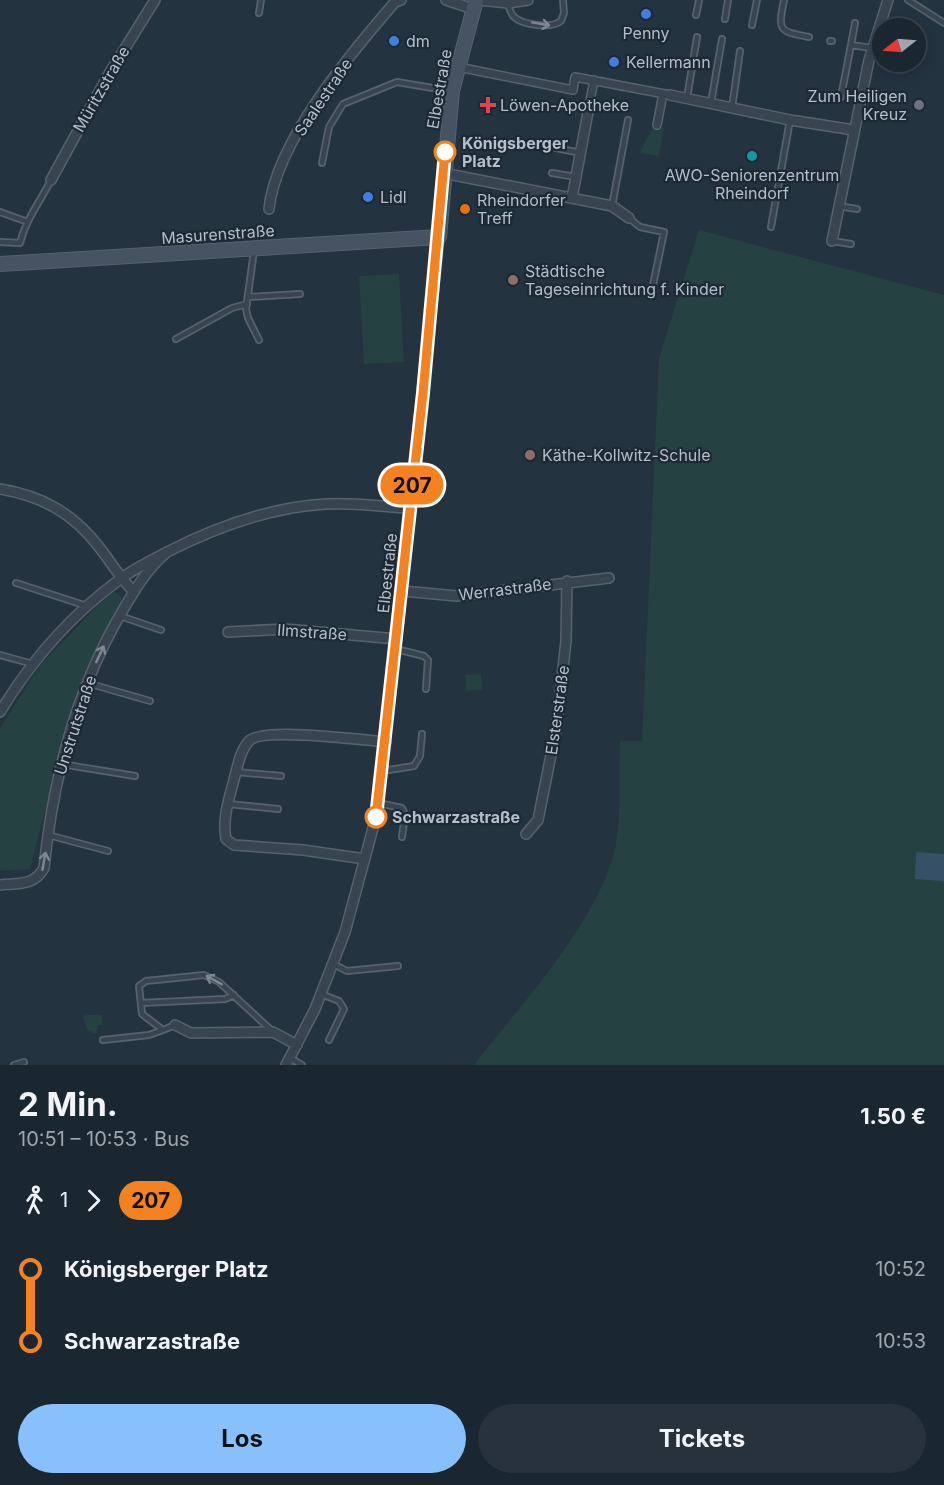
<!DOCTYPE html>
<html lang="de">
<meta charset="utf-8">
<style>
:root{--surface:#1a2630;--page:#27323c;--text:#f1f3f6;--muted:#9fa5ab;--line:#38434c;--accent:#87c0fd}
body{margin:0;font-family:Inter,sans-serif;background:var(--page);color:var(--text);height:100vh;display:flex;flex-direction:column;font-size:22px;white-space:nowrap}
*{box-sizing:border-box;margin:0}
p{font-size:20px;color:var(--muted)}
.icon{flex:none;width:33px;height:33px;fill:none;stroke:currentColor;stroke-width:2;stroke-linecap:round;stroke-linejoin:round}
.map{position:relative;height:1065px;overflow:hidden}
.panel{display:flex;flex-direction:column;background:var(--surface);flex:1}
.panel>*{flex:none}
.badge{padding:0 12px;border-radius:20px;font-size:21px;line-height:39px}
.needle{width:39px;rotate:253deg}
.buttons{position:absolute;left:872px;top:18px;display:grid;gap:12px}
.buttons a{display:grid;place-items:center;width:54px;height:54px;border-radius:50%;background:var(--surface);box-shadow:0 3px 15px #0003,0 0 0 2px var(--line);font-size:30px}
.map>.badge{position:absolute;translate:-50% -50%;box-shadow:0 0 0 3px #fff}
.legs{display:flex;align-items:center;gap:9px;height:66px;padding:0 18px;font-size:20px}
.legs p{margin-inline-start:auto}
.headline{display:flex;align-items:center;justify-content:space-between;height:102px;padding:0 18px}
h1{font-size:33px;font-weight:700;line-height:45px}
.primary-button{display:flex;gap:12px;margin-top:auto;padding:12px 18px}
.primary-button a{flex:1;height:69px;border-radius:36px;background:var(--accent);color:#111;font-size:24px;font-weight:700;line-height:69px;text-align:center}
.primary-button a+a{background:var(--page);color:var(--text)}
ul{padding:0 18px;list-style:none}
li{display:flex;align-items:center;gap:21px;height:72px;font-size:22px}
li i{display:grid;place-items:center;width:9px;height:100%;margin:0 8px;background:currentColor}
li i::after{content:'';width:15px;height:15px;margin:-8px;border:4px solid;border-radius:50%;background:var(--surface)}
li p{margin-inline-start:auto}
li:first-child i{background:linear-gradient(#0000 50%,currentColor 0)}
li:last-child i{background:linear-gradient(currentColor 50%,#0000 0)}
.map>svg:first-child{display:block}
.green{fill:#254141}
.water{fill:#365068}
.lines{fill:none;stroke-linecap:round;stroke-linejoin:round}
.service-casing{stroke:#56626e;stroke-width:8}
.pedestrian-casing{stroke:#56626e;stroke-width:10}
.minor-casing{stroke:#56626e;stroke-width:12}
.secondary-casing{stroke:#56626e;stroke-width:16}
.service{stroke:#384450;stroke-width:4.5}
.pedestrian{stroke:#384450;stroke-width:7}
.minor{stroke:#384450;stroke-width:9}
.secondary{stroke:#455363;stroke-width:14}
.oneway{stroke:#7c8894}
.line-1-casing{stroke:#fff;stroke-width:14}
.line-1{stroke:#f58220;stroke-width:9}
.shop-dot{fill:#3f7fe0;stroke:#1d2935;stroke-width:2}
.health-dot{fill:#e0444e;stroke:#1d2935;stroke-width:2}
.worship-dot{fill:#6b7280;stroke:#1d2935;stroke-width:2}
.stop-1-dot{fill:#fff;stroke:#f58220;stroke-width:3}
.culture-dot{fill:#0f9aa8;stroke:#1d2935;stroke-width:2}
.food-dot{fill:#e8710a;stroke:#1d2935;stroke-width:2}
.education-dot{fill:#8d6e63;stroke:#1d2935;stroke-width:2}
.labels{text-anchor:middle;dominant-baseline:central;stroke-width:4.5;stroke-linejoin:round;paint-order:stroke}
.poi-label{font-size:16px;fill:#b4bfcb;stroke:#1d2935;text-anchor:start}
.street-label{font-size:16px;fill:#b4bfcb;stroke:#1d2935}
.stop-label{font-size:16px;font-weight:bold;fill:#b4bfcb;stroke:#1d2935;text-anchor:start}
</style>
<div class="map">
<svg width="944" height="1065" viewBox="0 0 944 1065">
<rect width="100%" height="100%" fill="#233340"/>
<!-- green -->
<path class="green" d="M653 126 664 127 659 156 640 153C643 142 650 137 653 126Z
M699 230 944 295V1065H474C519 1006 608 912 617 837 621 806 619 773 620 741H642L659 358Z
M399 274 404 362 364 364 359 276Z
M115 592 121 596V603L95 651 72 708 30 869 0 871V728L41 664 109 594Z
M481 674 482 690 466 691 465 675Z
M86 1015H102L103 1025H98L96 1034 87 1030 83 1017Z"/>
<!-- water -->
<path class="water" d="M916 852 944 854V883L943 881 915 879Z"/>
<g class="lines">
<!-- service casing -->
<g class="service-casing">
<path id="service" d="M784 0C778 31 778 31 809 37
M908 0 944 23
M508 3C509 8 510 13 514 17 523 25 551 29 561 21L564 13 563 0
M259 13 261 0
M696 15 699 0
M725 19 728 0
M752 25 757 0
M830 41H832
M851 45 855 23
M915 51H917
M841 97 851 45 872 48
M687 98 697 37
M711 103 722 39
M732 108 740 51
M556 148 581 153
M322 163 329 127 343 104 397 82 450 91
M552 173 576 177
M612 206 628 120
M838 206 857 209
M0 212 25 221
M629 218 640 227 664 232 652 290
M771 227 790 120
M832 241 851 244
M0 242 20 243C26 219 40 202 51 180
M254 251 246 309 248 318 259 340
M248 297 300 294
M176 339 232 308 247 304
M16 583 87 606
M120 616 161 630
M396 649 424 656 428 660 426 689
M0 655 33 664
M87 683 150 701
M61 764 135 776
M382 771 414 766 420 756 422 734
M236 772 281 776
M378 803 402 808 405 814 402 837
M228 804 278 809
M48 835 108 851
M333 964 347 971 398 966
M321 994 339 1001 344 1009 329 1040
M141 1003 225 999 234 995
M175 1025 163 1030 142 1014 139 986 146 981 204 975 219 982 271 1030
M103 1040 149 1035 163 1030
M290 1058 302 1065
M14 1065 24 1062"/>
</g>
<!-- pedestrian casing -->
<g class="pedestrian-casing">
<path id="pedestrian" d="M458 67 573 90 575 77 670 95
M588 112 594 80
M657 125 663 94"/>
</g>
<!-- minor casing -->
<g class="minor-casing">
<path id="minor" d="M446 0 473 9
M479 0 508 3 528 0
M670 95 790 120 854 130
M443 173 612 206 629 218
M51 180 109 74 155 0
M572 198 588 112
M269 209C276 141 351 53 395 2L401 0
M832 241 869 60 888 0
M0 489C42 496 73 513 99 547 111 562 120 578 134 592
M167 552C216 527 271 507 326 504 354 502 383 507 410 508
M402 591 457 596 609 578
M228 632 285 629 397 639
M0 712C31 661 71 615 119 580 133 569 151 561 167 552 147 569 136 588 123 610 76 689 53 778 44 868 34 886 19 883 0 885
M526 834 538 820 556 730 566 641 567 581
M365 859 303 850 234 845 226 839C222 820 229 798 234 780 237 768 240 751 249 741 262 727 363 740 386 742
M175 1025 191 1033 273 1032 297 1045
M286 1065 315 1009 345 932 376 817 439 237"/>
</g>
<!-- secondary casing -->
<g class="secondary-casing">
<path id="secondary" d="M0 264 439 237 452 91 476 0"/>
</g>
<!-- service -->
<use href="#service" class="service"/>
<!-- pedestrian -->
<use href="#pedestrian" class="pedestrian"/>
<!-- minor -->
<use href="#minor" class="minor"/>
<!-- secondary -->
<use href="#secondary" class="secondary"/>
</g>
<!-- one-way arrows -->
<defs><path id="oneway-shaft" d="M-6 0H5M1.5-3L5.5 0L1.5 3" fill="none" stroke-width="1.6" stroke-linecap="round" stroke-linejoin="round" transform="scale(1.5)"/></defs>
<g class="oneway">
<use href="#oneway-shaft" transform="translate(541 24) rotate(10)"/>
<use href="#oneway-shaft" transform="translate(100 654) rotate(-65)"/>
<use href="#oneway-shaft" transform="translate(44 861) rotate(-80)"/>
<use href="#oneway-shaft" transform="translate(214 980) rotate(-151)"/>
</g>
<g class="lines">
<!-- line-1 casing -->
<g class="line-1-casing">
<path id="line-1" d="M376 817 423 393 445 152"/>
</g>
<!-- line-1 -->
<use href="#line-1" class="line-1"/>
</g>
<!-- markers -->
<g class="shop-dot">
<circle cx="646" cy="14" r="6"/>
<circle cx="394" cy="41" r="6"/>
<circle cx="614" cy="62" r="6"/>
<circle cx="368" cy="197" r="6"/>
</g>
<path class="health-dot" d="M485 96h6v6h6v6h-6v6h-6v-6h-6v-6h6z"/>
<circle class="worship-dot" cx="919" cy="105" r="6"/>
<g class="stop-1-dot">
<circle cx="445" cy="152" r="10"/>
<circle cx="376" cy="817" r="10"/>
</g>
<circle class="culture-dot" cx="752" cy="156" r="6"/>
<circle class="food-dot" cx="465" cy="209" r="6"/>
<g class="education-dot">
<circle cx="513" cy="280" r="6"/>
<circle cx="530" cy="455" r="6"/>
</g>
<g class="labels">
<!-- poi labels -->
<g class="poi-label">
<text x="646" y="33" text-anchor="middle">Penny</text>
<text x="406" y="41">dm</text>
<text x="626" y="62">Kellermann</text>
<text x="907" y="96" text-anchor="end">Zum Heiligen<tspan x="907" dy="18">Kreuz</tspan></text>
<text x="500" y="105">Löwen-Apotheke</text>
<text x="752" y="175" text-anchor="middle">AWO-Seniorenzentrum<tspan x="752" dy="18">Rheindorf</tspan></text>
<text x="380" y="197">Lidl</text>
<text x="477" y="200">Rheindorfer<tspan x="477" dy="18">Treff</tspan></text>
<text x="525" y="271">Städtische<tspan x="525" dy="18">Tageseinrichtung f. Kinder</tspan></text>
<text x="542" y="455">Käthe-Kollwitz-Schule</text>
</g>
<!-- street labels -->
<g class="street-label">
<text transform="translate(101 89) rotate(-60)">Müritzstraße</text>
<text transform="translate(439 89) rotate(-80)">Elbestraße</text>
<text transform="translate(323 97) rotate(-56)">Saalestraße</text>
<text transform="translate(218 234) rotate(-4)">Masurenstraße</text>
<text transform="translate(387 573) rotate(-84)">Elbestraße</text>
<text transform="translate(505 589) rotate(-7)">Werrastraße</text>
<text transform="translate(312 632) rotate(4)">Ilmstraße</text>
<text transform="translate(557 710) rotate(-82)">Elsterstraße</text>
<text transform="translate(75 725) rotate(-72)">Unstrutstraße</text>
</g>
<!-- stop labels -->
<g class="stop-label">
<text x="462" y="143">Königsberger<tspan x="462" dy="18">Platz</tspan></text>
<text x="392" y="817">Schwarzastraße</text>
</g>
</g>
</svg>
<div class="buttons">
<a><svg class="needle" viewBox="-14 -14 28 28"><path d="M0-13l5 13h-10z" fill="#e53935"/><path d="M0 13l5-13h-10z" fill="#9fa5ab"/></svg></a>
</div>
<b class="badge" style="left:412px;top:485px;background:#f58220;color:#111">207</b>
</div>
<section class="panel">
<div class="headline"><div><h1>2 Min.</h1><p>10:51 – 10:53 · Bus</p></div><b>1.50 €</b></div>
<div class="legs"><svg class="icon" aria-label="walk" viewBox="0 0 24 24"><circle cx="13" cy="4" r="2"/><path d="M13 8l-2 6 4 7M11 14l-3 7M7 12l3-4h3l4 4"/></svg>1<svg class="icon" aria-label="forward" viewBox="0 0 24 24"><path d="M9 5l7 7-7 7"/></svg><b class="badge" style="background:#f58220;color:#111">207</b></div>
<ul>
<li><i style="color:#f58220"></i><b>Königsberger Platz</b><p>10:52</p></li>
<li><i style="color:#f58220"></i><b>Schwarzastraße</b><p>10:53</p></li>
</ul>
<div class="primary-button"><a>Los</a><a>Tickets</a></div>
</section>
